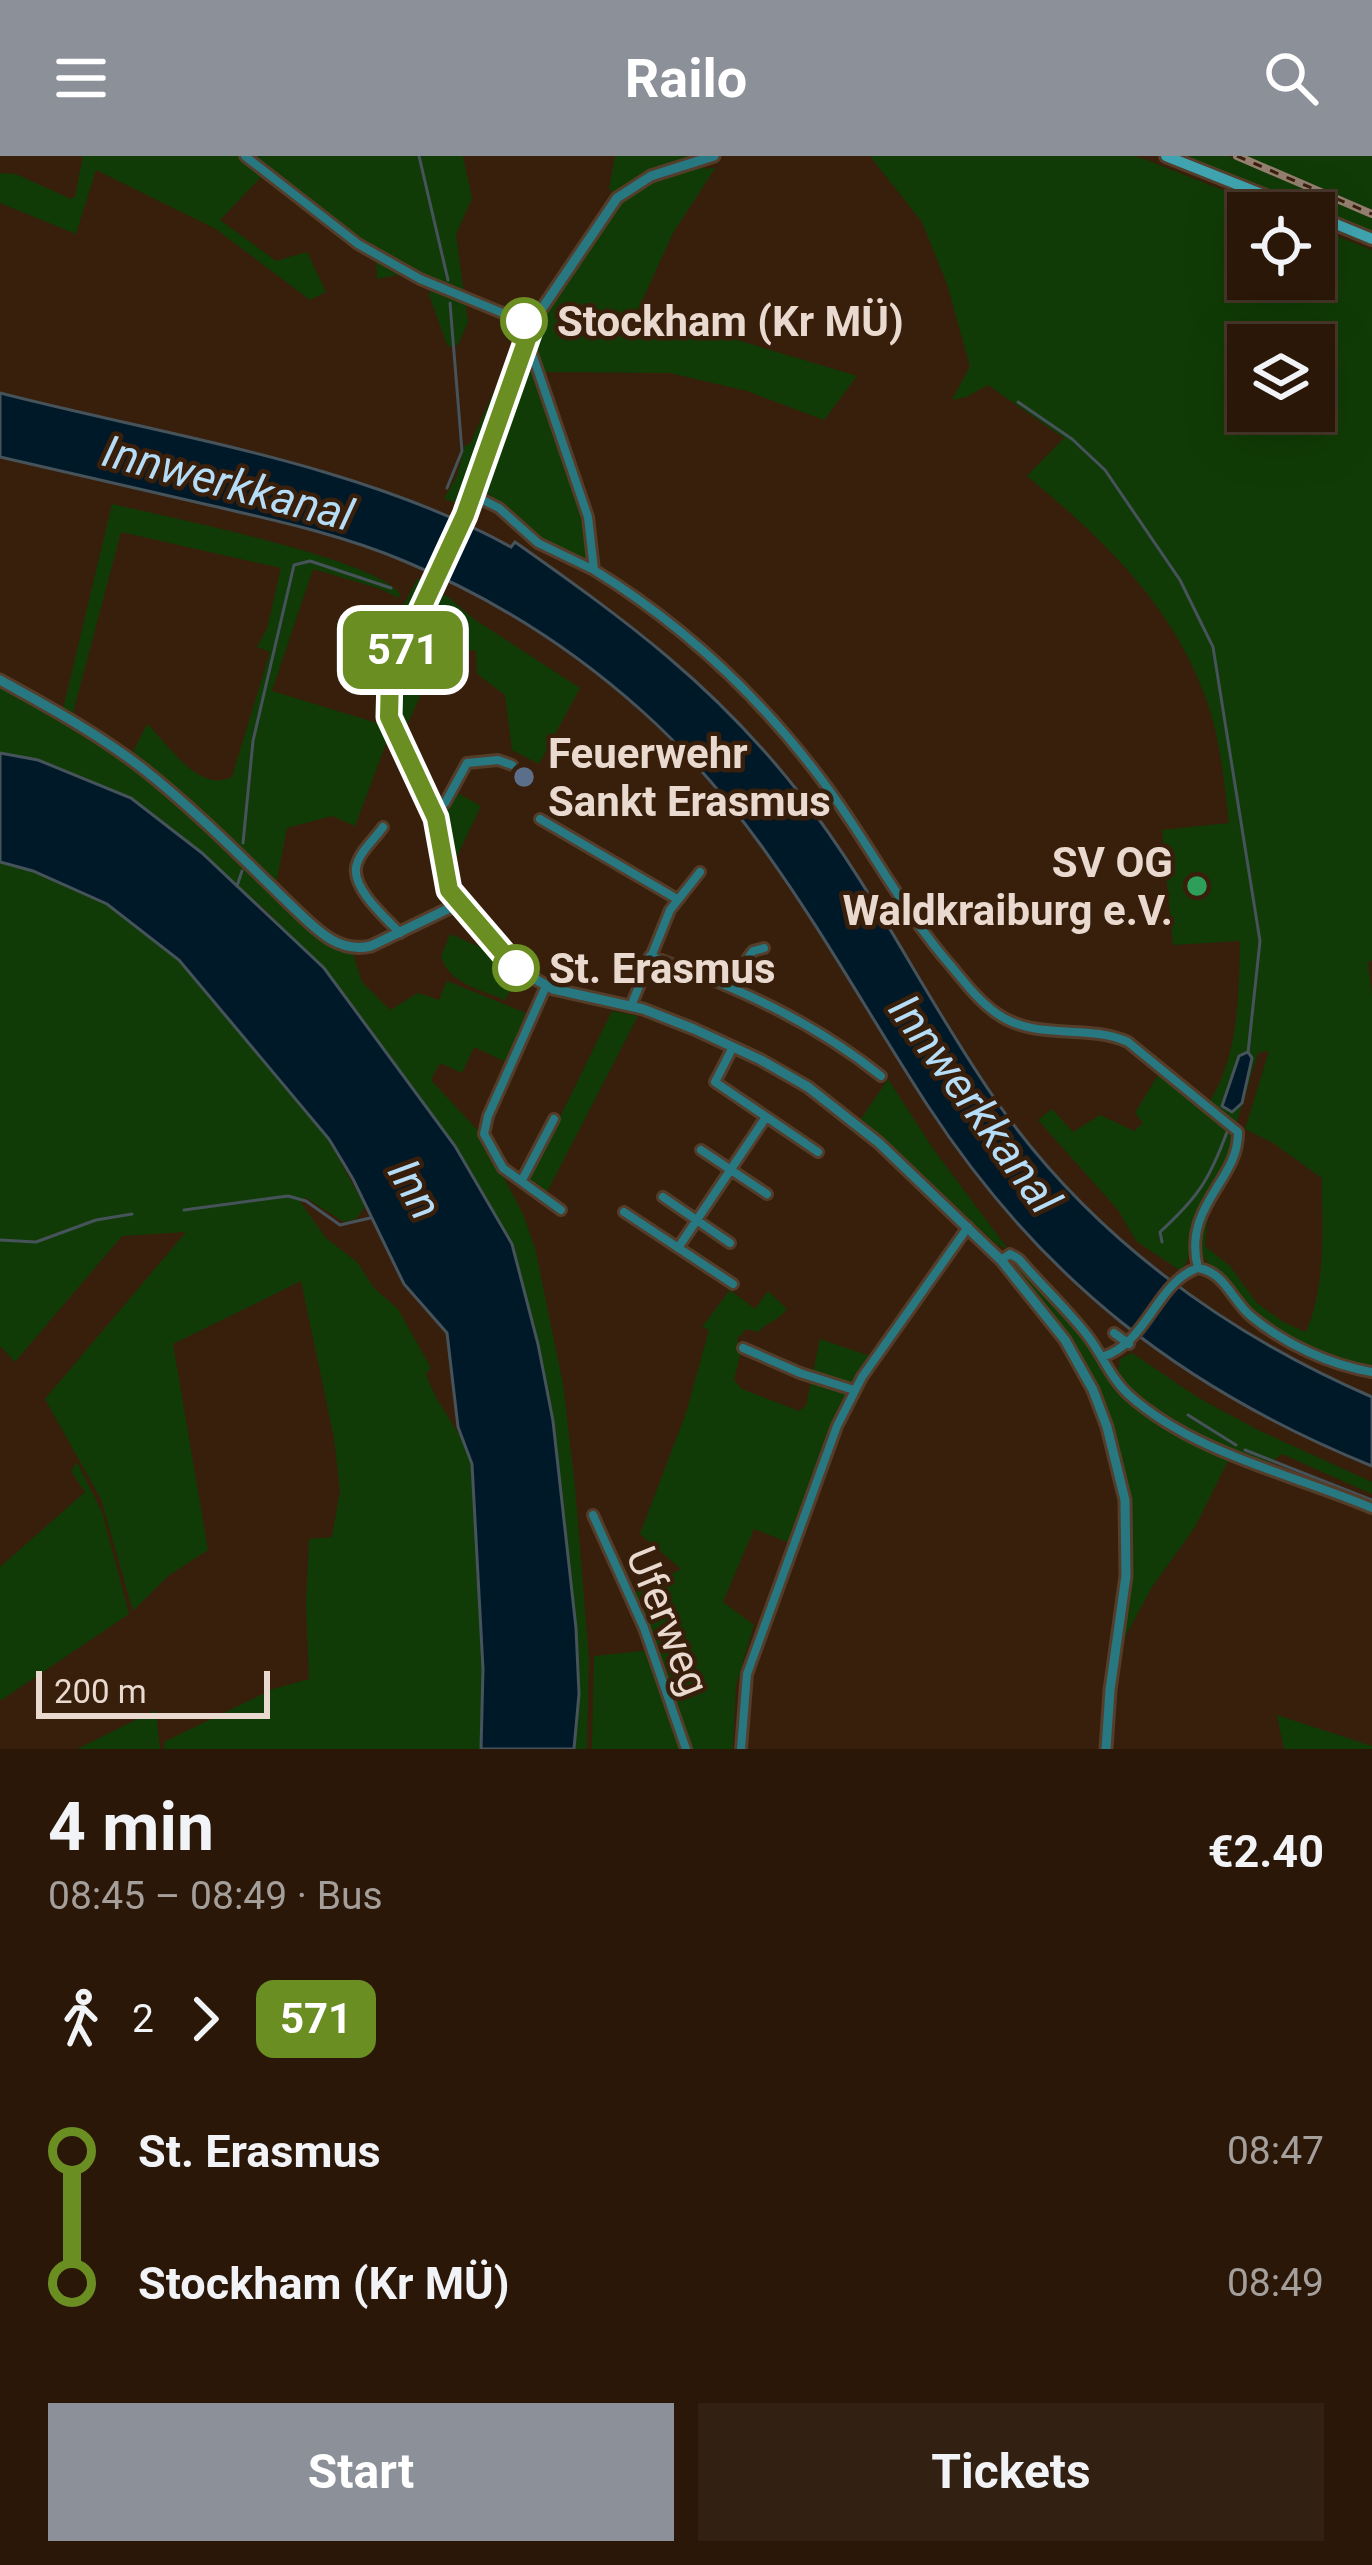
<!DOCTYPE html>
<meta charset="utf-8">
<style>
:root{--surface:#2a1708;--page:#322012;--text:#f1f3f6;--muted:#a59f9c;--line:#463629;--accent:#8c9099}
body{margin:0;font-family:Roboto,sans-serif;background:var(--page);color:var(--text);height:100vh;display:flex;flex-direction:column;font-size:45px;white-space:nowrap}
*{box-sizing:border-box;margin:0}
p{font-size:39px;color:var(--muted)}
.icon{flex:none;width:66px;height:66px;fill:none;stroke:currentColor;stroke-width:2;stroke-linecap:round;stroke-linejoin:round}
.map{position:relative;height:1593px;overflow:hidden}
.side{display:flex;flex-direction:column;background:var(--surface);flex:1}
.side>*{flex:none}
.badge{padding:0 24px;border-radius:18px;font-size:42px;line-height:78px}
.controls{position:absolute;left:1227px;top:36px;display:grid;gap:24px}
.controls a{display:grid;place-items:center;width:108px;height:108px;border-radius:0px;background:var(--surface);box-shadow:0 12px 48px #0002,0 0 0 3px var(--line);font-size:60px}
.scale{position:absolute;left:36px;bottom:30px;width:234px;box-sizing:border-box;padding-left:12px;border:6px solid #ead9ce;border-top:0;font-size:33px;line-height:42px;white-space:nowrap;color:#ead9ce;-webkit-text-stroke:9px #381f0b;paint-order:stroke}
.map>.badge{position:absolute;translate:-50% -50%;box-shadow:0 0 0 6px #fff}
.legs{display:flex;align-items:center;gap:18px;height:132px;padding:0 48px;font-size:39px}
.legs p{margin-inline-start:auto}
.overview{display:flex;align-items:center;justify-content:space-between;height:204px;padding:0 48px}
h1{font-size:66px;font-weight:700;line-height:90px}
.button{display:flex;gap:24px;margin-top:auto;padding:24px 48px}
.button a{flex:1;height:138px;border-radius:0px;background:var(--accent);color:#fff;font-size:48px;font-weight:700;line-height:138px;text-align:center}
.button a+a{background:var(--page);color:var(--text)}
ul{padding:0 48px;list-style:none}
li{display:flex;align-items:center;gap:42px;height:132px;font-size:45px}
li i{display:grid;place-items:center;width:18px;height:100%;margin:0 15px;background:currentColor}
li i::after{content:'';width:30px;height:30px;margin:-15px;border:9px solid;border-radius:50%;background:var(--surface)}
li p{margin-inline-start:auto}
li:first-child i{background:linear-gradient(#0000 50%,currentColor 0)}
li:last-child i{background:linear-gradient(currentColor 50%,#0000 0)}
header{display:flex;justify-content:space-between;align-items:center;height:156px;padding:0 48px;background:var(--accent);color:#fff;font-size:54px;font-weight:700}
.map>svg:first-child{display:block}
.green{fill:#103b06;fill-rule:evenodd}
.water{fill:#001929;stroke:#46535a;stroke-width:3}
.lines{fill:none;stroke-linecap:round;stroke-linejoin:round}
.stream{stroke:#46535a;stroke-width:3}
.minor-casing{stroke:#543d2a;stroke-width:14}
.tertiary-casing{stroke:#543d2a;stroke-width:15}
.secondary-casing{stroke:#543d2a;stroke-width:16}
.minor{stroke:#287882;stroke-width:8}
.tertiary{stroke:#287882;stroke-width:9}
.secondary{stroke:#3fa4af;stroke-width:10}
.rail-casing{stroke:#947f70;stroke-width:8}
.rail{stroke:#381f0b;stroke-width:3;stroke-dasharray:9;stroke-linecap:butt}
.line-1-casing{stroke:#fff;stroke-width:27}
.line-1{stroke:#6b8e23;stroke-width:18}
.stop-1-dot{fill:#fff;stroke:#6b8e23;stroke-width:6}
.service-dot{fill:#5c6f8a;stroke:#381f0b;stroke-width:4.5}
.leisure-dot{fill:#2e9e5b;stroke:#381f0b;stroke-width:4.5}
.labels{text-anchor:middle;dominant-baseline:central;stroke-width:9;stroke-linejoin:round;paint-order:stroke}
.stop-label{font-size:42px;font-weight:bold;fill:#ead9ce;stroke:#381f0b;text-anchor:start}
.poi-label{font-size:42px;font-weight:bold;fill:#ead9ce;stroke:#381f0b;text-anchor:start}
.street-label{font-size:42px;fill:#ead9ce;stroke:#381f0b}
.water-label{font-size:45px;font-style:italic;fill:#b5ddf8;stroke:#381f0b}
</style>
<header><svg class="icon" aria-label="menu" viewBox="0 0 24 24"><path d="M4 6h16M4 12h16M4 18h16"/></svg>Railo<svg class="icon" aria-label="search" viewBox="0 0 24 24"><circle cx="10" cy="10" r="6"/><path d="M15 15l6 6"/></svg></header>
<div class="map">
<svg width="1372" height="1593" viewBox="0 0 1372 1593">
<rect width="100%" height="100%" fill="#381f0b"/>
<!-- green -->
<path class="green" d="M83 0H243L264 18 220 64 276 105 307 96 326 136 310 144 216 73 96 14 76 78 0 47V17L16 18 71 43 75 41Z
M251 0H463L472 42 456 79 468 166 458 189 448 191 429 139 433 126 398 119 377 123 376 105Z
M615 0H699L649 16 616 38 609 33Z
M870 0H1134L1144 3 1281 57H1248V123H1314V71L1372 94V804L1368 807 1372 839V1214L1302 1188 1259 1162 1199 1097V1069L1216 1035 1208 1060 1205 1090 1230 1110 1257 1147 1283 1166 1306 1176C1327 1126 1322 1075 1322 1022L1273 987 1245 973 1269 895 1258 897 1236 969 1210 945C1239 898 1239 838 1240 785L1173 789 1162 674 1229 667C1224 625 1220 580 1205 540 1171 447 1101 381 1027 320L1064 282 988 229 966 241 952 244 970 210 947 128 922 66ZM1248 189H1314V255H1248Z
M1180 0H1228L1372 62V79Z
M1244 0H1372V54Z
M696 9 707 13 716 11 673 77 631 169 714 177 857 220 824 264 747 235 670 217 539 216 532 181 607 59 643 27Z
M528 192 583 353 589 405 583 406 539 385 501 347 481 333Z
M512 195 514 198 461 348 444 343 457 320 465 289 470 288Z
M112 348C163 360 377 403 400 438L399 442 378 432 313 413 272 535 377 567 390 577 355 670 332 660 287 672 276 728 228 678 133 596 147 568C168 587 198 638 232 621L270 496 257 491 267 473 281 412 121 376 73 557 63 553Z
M418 422 427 434 386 523 383 544 387 570C360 540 400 452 418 422Z
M437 439 447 440 474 463 580 532 539 608 512 594 505 539 477 518 476 495 442 490 438 520 422 536 403 578C383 530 418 483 437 439Z
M0 528 135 613 177 646 328 790 353 798 362 826 390 854 418 837 439 844 447 825 526 857 506 906 474 891 462 917 440 907 431 924 481 978 523 1058 535 1092 563 1228 575 1330 589 1503 587 1593H574L579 1538 576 1472 553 1265 538 1188 512 1088 455 990 347 841 268 756 132 642 38 604 0 597Z
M454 635 481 650 451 713 442 662Z
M0 706 33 715 107 748 179 804 328 983 365 1051 356 1063 344 1066 306 1042 299 1044 326 1082 357 1106 374 1132 398 1153 431 1212 426 1217C435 1250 463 1274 472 1308L483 1513 481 1593H164V1586L273 1533 309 1523 306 1449 309 1383 332 1381 340 1335 334 1282 301 1125 173 1188 208 1394 168 1420 133 1455 101 1343 45 1243 186 1076 122 1080 15 1206 0 1190Z
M450 778 492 796 516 823 510 824 513 830 505 844C480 833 450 828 441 801Z
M612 855 638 860 546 1038 523 1023 562 957Z
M1161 914 1235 981C1232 1013 1203 1038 1194 1069 1190 1086 1192 1101 1181 1115L1136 1085 1118 1054 1038 964 1052 953 1073 976 1100 959 1134 975 1143 967 1135 957Z
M888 923 934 994 1008 1093 996 1088 861 963Z
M1014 1105 1078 1173 1123 1241 1172 1273 1229 1303 1195 1371 1152 1431 1120 1490C1148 1329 1118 1231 1010 1109Z
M730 1134 755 1153 768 1135 787 1153C778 1165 767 1166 758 1176L746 1173 737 1183 741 1195 734 1224 742 1233 799 1255 806 1250 820 1183 873 1201 842 1251 790 1387 754 1373 723 1446 754 1469 736 1530 733 1593H688L632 1437 681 1413 640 1378 686 1257 709 1174 702 1171Z
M1132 1197 1197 1241 1258 1274 1372 1326V1338L1282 1298 1269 1308C1215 1290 1153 1267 1117 1220L1120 1203Z
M77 1306 102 1356 129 1458 0 1545V1411L85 1336 71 1315Z
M650 1494 684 1593H592L594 1500Z
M156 1554 160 1593H77Z
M1277 1559 1372 1590V1593H1284Z"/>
<!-- water -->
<path class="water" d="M0 237C167 280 359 307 511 391L515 386C627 465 715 529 800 638 875 734 927 846 997 946 1090 1079 1224 1177 1372 1241V1310C1182 1233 1041 1123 928 950 838 812 766 666 642 555 572 492 491 441 404 405 343 379 277 365 213 350 142 334 71 318 0 301Z
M0 597 38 604 131 642 202 697 324 812 455 990 512 1088 538 1188 553 1265 576 1472 579 1538 574 1593H481L483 1513 472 1308 458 1271 447 1177 404 1128 353 1023 329 983 179 804 107 748 33 715 0 706Z
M1248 896 1252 902 1242 947 1232 956 1222 950 1239 900Z"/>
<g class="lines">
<!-- stream -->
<path class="stream" d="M419 0 448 124
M1018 246 1072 283 1105 314 1180 424 1213 491 1260 785 1248 897
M447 332 462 295 450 147
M243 687 253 585 294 409 310 405 391 432
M237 730 242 715
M184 1054 288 1040 306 1045 340 1069 370 1062
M0 1084 36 1086 96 1064 132 1058
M1162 1086 1160 1076C1197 1042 1209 1025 1227 976
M1188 1259 1236 1289
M1245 1294 1372 1344"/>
<!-- minor casing -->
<g class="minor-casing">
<path id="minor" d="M245 0 358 88 420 123 532 169
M527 183 588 361 594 414C685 470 764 545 827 631 871 691 902 754 952 811 965 827 979 845 996 857 1036 886 1086 867 1128 886L1238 976C1239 1025 1182 1049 1198 1112
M473 339 499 352 538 387 594 414
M434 656 445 647 467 607 498 604 512 609
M540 663 677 743
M383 671C375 683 358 697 356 712 353 734 387 763 400 777
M650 800C734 830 811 864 881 920
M728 829 753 795 764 792
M546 830 488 960 484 978 503 1012 561 1054
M631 850 670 754 700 716
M733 891 715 926 818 996
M701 994 767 1038
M522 1024 554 963
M663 1041 730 1087
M624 1056 733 1128
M678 1092 766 961
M1001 1104 1010 1098 1019 1103C1041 1129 1066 1152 1087 1179 1102 1198 1111 1223 1129 1239 1195 1298 1292 1318 1372 1352
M1114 1177 1129 1188
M743 1192 800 1217 854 1234
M1102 1201C1148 1187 1156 1126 1198 1112 1225 1116 1232 1145 1252 1161 1285 1188 1330 1209 1372 1216
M593 1359 644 1472 686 1593
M741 1593 747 1518 837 1270 862 1221 968 1071"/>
</g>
<!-- tertiary casing -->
<g class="tertiary-casing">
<path id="tertiary" d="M714 0 651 20 617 42 535 163 467 354 390 521V561L436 663 452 739 517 813 553 833 643 853 694 873 761 904 808 931 879 987 1001 1104 1065 1184 1093 1234 1107 1271 1125 1344 1126 1420 1110 1534 1106 1593
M0 524C49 551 98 578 142 612 198 656 248 708 299 757 320 777 340 797 371 790L458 748"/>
</g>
<!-- secondary casing -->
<g class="secondary-casing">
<path id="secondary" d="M1166 0 1309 57
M1314 59 1372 83"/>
</g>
<!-- minor -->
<use href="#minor" class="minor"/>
<!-- tertiary -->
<use href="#tertiary" class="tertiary"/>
<!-- secondary -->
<use href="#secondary" class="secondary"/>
<!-- rail casing -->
<g class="rail-casing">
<path id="rail" d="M1237 0 1372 58"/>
</g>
<!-- rail -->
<use href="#rail" class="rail"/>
</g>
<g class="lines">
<!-- line-1 casing -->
<g class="line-1-casing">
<path id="line-1" d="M516 812 449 734 436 662 389 561 390 521 465 359 532 169 524 165"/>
</g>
<!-- line-1 -->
<use href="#line-1" class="line-1"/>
</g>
<!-- markers -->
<g class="stop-1-dot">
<circle cx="524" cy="165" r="21"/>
<circle cx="516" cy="812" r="21"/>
</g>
<circle class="service-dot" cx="524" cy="621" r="12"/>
<circle class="leisure-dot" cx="1197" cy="730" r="12"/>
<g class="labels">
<!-- stop labels -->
<g class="stop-label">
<text x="557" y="165">Stockham (Kr MÜ)</text>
<text x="549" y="812">St. Erasmus</text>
</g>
<!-- poi labels -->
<g class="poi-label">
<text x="548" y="597">Feuerwehr<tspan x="548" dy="48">Sankt Erasmus</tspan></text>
<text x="1173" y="706" text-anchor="end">SV OG<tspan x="1173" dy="48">Waldkraiburg e.V.</tspan></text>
</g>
<!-- street labels -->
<g class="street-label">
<text transform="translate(668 1465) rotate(68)">Uferweg</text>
</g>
<!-- water labels -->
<g class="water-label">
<text transform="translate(228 327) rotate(15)">Innwerkkanal</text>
<text transform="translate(975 948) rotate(54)">Innwerkkanal</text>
<text transform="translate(415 1033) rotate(60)">Inn</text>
</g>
</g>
</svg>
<div class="controls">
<a><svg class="icon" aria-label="locate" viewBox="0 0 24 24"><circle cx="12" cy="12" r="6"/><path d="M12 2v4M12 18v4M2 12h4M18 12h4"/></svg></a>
<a><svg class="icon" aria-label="layers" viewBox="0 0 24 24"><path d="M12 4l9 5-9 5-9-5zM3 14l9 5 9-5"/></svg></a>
</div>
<div class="scale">200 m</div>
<b class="badge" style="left:403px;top:494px;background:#6b8e23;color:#fff">571</b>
</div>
<section class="side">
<div class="overview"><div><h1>4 min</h1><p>08:45 – 08:49 · Bus</p></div><b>€2.40</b></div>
<div class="legs"><svg class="icon" aria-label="walk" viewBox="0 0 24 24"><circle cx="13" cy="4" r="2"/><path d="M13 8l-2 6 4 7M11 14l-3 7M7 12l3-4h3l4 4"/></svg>2<svg class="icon" aria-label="forward" viewBox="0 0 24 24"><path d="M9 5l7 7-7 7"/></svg><b class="badge" style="background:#6b8e23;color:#fff">571</b></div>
<ul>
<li><i style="color:#6b8e23"></i><b>St. Erasmus</b><p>08:47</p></li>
<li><i style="color:#6b8e23"></i><b>Stockham (Kr MÜ)</b><p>08:49</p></li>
</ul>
<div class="button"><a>Start</a><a>Tickets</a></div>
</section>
